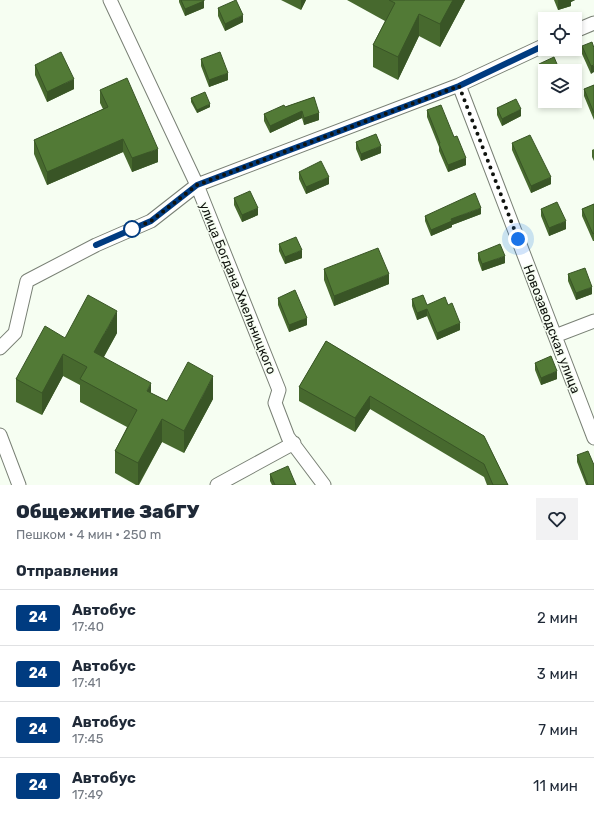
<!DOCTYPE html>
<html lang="ru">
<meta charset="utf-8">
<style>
:root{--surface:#fff;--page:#f2f2f3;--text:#1f2937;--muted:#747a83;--line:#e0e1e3}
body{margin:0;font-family:Rubik,sans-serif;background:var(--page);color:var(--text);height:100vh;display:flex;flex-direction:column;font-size:15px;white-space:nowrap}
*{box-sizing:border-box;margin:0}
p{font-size:13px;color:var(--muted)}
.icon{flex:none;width:22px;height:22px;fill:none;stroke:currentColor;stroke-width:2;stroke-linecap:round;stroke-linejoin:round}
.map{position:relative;height:485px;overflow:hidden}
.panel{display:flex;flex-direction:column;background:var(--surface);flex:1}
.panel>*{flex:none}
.badge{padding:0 8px;border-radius:3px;font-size:14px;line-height:26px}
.buttons{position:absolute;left:538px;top:12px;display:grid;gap:8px}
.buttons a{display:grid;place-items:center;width:44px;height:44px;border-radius:0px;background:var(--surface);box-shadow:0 2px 6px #0003;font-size:20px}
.you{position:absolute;width:20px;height:20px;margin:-10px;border:3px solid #fff;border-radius:50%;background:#1a73e8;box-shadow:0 0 0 6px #1a73e833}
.map>.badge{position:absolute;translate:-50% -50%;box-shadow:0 0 0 2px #fff}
h2{padding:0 16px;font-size:15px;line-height:36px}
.round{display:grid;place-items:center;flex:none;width:42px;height:42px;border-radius:0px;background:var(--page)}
.overview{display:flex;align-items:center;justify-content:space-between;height:68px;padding:0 16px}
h1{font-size:19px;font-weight:800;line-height:30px}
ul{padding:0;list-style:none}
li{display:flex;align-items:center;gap:12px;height:56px;padding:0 16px;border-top:1px solid var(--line)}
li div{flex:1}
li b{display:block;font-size:15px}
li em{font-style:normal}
li .badge{min-width:44px;font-weight:700;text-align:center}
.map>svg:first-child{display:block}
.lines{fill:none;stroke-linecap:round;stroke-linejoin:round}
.minor-casing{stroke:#798075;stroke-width:15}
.minor{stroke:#fff;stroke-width:13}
.wall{fill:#47692e}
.shaded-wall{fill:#395526}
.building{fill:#527a36;stroke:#395526}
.line-casing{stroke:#fff;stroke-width:9}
.line{stroke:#003b80;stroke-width:6}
.walk{stroke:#10130f;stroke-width:4;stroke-dasharray:0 7.2}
.stop-dot{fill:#fff;stroke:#003b80;stroke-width:2}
.labels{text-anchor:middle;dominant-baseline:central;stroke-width:3;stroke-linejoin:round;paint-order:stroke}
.street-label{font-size:13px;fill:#10130f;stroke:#f6fef2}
</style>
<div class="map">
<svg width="594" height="485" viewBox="0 0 594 485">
<rect width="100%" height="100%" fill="#f6fef2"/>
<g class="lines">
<!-- minor casing -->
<g class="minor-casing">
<path id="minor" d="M110 0 197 185 279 390 275 403 288 437 324 485
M575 31 594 23
M459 85 594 438
M555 336 594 321
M0 348 15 333 27 281 96 245 151 221 197 185 459 85 545 45
M0 435 19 485
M217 485 294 443"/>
</g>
<!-- minor -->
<use href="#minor" class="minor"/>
</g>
<!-- wall -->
<path class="wall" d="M179 0H204V8L185 16 179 2Z
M281 0H306L301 10Z
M347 0H465L440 47 419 36 398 80 373 67V45L385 21Z
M554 0H575L571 2V6L558 10Z
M218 8 243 22 225 31 218 16Z
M582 46 594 48 591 74 582 54Z
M201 59 228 80 209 87 201 66Z
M539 64 545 71V85L539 71Z
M35 65 74 89 47 102 35 75Z
M594 85V120L584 96V89Z
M100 90 158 162 132 172 123 152 47 185 34 154V140L103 109 100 103Z
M314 97 319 120 304 125 302 118 270 133 264 121V114Z
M191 98 210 107 197 113 191 102Z
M497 108 521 116 502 126 497 115Z
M427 110 454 137 466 165 448 172 439 151V147L427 117Z
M356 142 381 153 361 161 356 149Z
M512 143 551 184 531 193 512 150Z
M594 149V161L592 157V150Z
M299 172 329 184 306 194 299 179Z
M234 198 258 215 242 222 234 205Z
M594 204V241H593L582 216V209Z
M541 209 566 229 549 236 541 216Z
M481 214 452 225V227L431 236 425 221V216Z
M279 244 302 258 285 264 279 251Z
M478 253 505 263 482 271 478 260Z
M324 269 389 284 334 306 324 280Z
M568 274 592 294 576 300 568 281Z
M278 298 307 325 289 332 278 305Z
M412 299 427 305H448L460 330 437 340 427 316 417 320 412 306Z
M117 333 104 357 151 393 167 401 213 399 184 453 162 442 139 485H136L115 473V451L127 427 80 402V385L63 376 42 415 16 402V379L65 338Z
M326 341 484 436 508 485H487L484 477 370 409 355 432 299 401V387Z
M535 363 557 379 541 385 535 370Z
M577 455 594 485H586L577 462Z
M270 474 296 485H272L270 481Z"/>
<!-- shaded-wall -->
<path class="shaded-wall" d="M301 0H306L301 10Z
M453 0H465L440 47V24Z
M558 0H575L571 2V6L558 10Z
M204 1V8L185 16V9Z
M419 14V36L398 80V57Z
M243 15V22L225 31V24Z
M594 65V72L591 74V66Z
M228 73V80L209 87V80Z
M74 79V89L47 102V92Z
M210 104V107L197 113V110Z
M521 109V116L502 126V119Z
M302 111V118L270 133V126Z
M319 113V120L304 125V118Z
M123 139V152L47 185V172Z
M381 146V153L361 161V154Z
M158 149V162L132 172V158Z
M466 158V165L448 172V165Z
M329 177V184L306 194V187Z
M551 177V184L531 193V186Z
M258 208V215L242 222V215Z
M481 208V214L452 225V227L431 236V230L451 219Z
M566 221V229L549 236V228Z
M302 250V258L285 264V257Z
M505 256V263L482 271V264Z
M389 274V284L334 306V296Z
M592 287V294L576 300V293Z
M427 309V316L417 320V313Z
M117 311V333L94 374V352Z
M307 318V325L289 332V325Z
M460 323V330L437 340V333Z
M63 354V376L42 415V393Z
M557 371V379L541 385V378Z
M213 376V399L184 453V431Z
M151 383V405L147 391Z
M370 396V409L355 432V418Z
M162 419V442L138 485V463Z"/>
<!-- building -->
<path class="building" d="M181 0H204V1L185 9Z
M236 0 243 15 225 24 218 8Z
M389 0H453L440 24 419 14 398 57 373 45 395 3Z
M592 42 594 48V65L591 66 582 46Z
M61 52 74 79 47 92 35 65Z
M220 52 228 73 209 80 201 59Z
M554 57 560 71H545V78L539 64Z
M127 78 158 149 132 158 123 139 47 172 34 140 108 107 100 90Z
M594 85V113L584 89Z
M205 92 210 104 197 110 191 98Z
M314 97 319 113 304 118 302 111 270 126 264 114 284 105 285 107Z
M516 99 521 109 502 119 497 108Z
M441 105 454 137 457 136 466 158 448 165 439 144 440 143 427 110Z
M376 134 381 146 361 154 356 142Z
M530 135 551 177 531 186 512 143Z
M321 161 329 177 306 187 299 172Z
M250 191 258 208 242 215 234 198Z
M475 193 481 208 451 219 452 221 431 230 425 216Z
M557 202 566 221 549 228 541 209Z
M594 204V233L593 234 582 209Z
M296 237 302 250 285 257 279 244Z
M500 244 505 256 482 264 478 253Z
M378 248 389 274 334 296 324 269Z
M585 268 592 287 576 293 568 274Z
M295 290 307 318 289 325 278 298Z
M88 295 117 311 94 352 151 383 147 391 167 401 188 362 213 376 184 431 162 419 138 463 115 451 137 410 80 379 87 367 63 354 42 393 16 379 45 326 65 338Z
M423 295 427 305 445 297 448 305 452 303 460 323 437 333 427 309 417 313 412 299Z
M326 341 484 436 508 485H493L484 464 370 396 355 418 299 387Z
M551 356 557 371 541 378 535 363Z
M588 451 594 465V485H588L577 455Z
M288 466 296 485H275L270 474Z"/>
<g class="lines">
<!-- line casing -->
<g class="line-casing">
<path id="line" d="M96 245 151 221 197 185 459 86 545 45"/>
</g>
<!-- line -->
<use href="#line" class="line"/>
<!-- walk -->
<path class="walk" d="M132 229 151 221 197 185 459 86 518 239"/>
</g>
<!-- markers -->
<circle class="stop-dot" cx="132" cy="229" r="8"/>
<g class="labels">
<!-- street labels -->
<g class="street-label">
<text transform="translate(238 288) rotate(68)">улица Богдана Хмельницкого</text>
<text transform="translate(552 329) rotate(69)">Новозаводская улица</text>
</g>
</g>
</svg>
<div class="buttons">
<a><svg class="icon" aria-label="locate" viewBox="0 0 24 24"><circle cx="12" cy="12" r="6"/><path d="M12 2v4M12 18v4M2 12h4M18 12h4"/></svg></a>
<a><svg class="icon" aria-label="layers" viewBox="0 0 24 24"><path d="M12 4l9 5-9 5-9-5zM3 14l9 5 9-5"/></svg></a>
</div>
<div class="you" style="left:518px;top:239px"></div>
</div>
<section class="panel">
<div class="overview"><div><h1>Общежитие ЗабГУ</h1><p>Пешком · 4 мин · 250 m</p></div><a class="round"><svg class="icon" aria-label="heart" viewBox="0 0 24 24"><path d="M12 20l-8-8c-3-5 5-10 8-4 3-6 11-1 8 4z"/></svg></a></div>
<h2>Отправления</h2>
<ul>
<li><span class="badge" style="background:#003b80;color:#fff">24</span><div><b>Автобус</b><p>17:40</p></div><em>2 мин</em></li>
<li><span class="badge" style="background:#003b80;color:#fff">24</span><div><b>Автобус</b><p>17:41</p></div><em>3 мин</em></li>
<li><span class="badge" style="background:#003b80;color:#fff">24</span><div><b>Автобус</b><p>17:45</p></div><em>7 мин</em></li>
<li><span class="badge" style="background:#003b80;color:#fff">24</span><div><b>Автобус</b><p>17:49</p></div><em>11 мин</em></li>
</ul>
</section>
